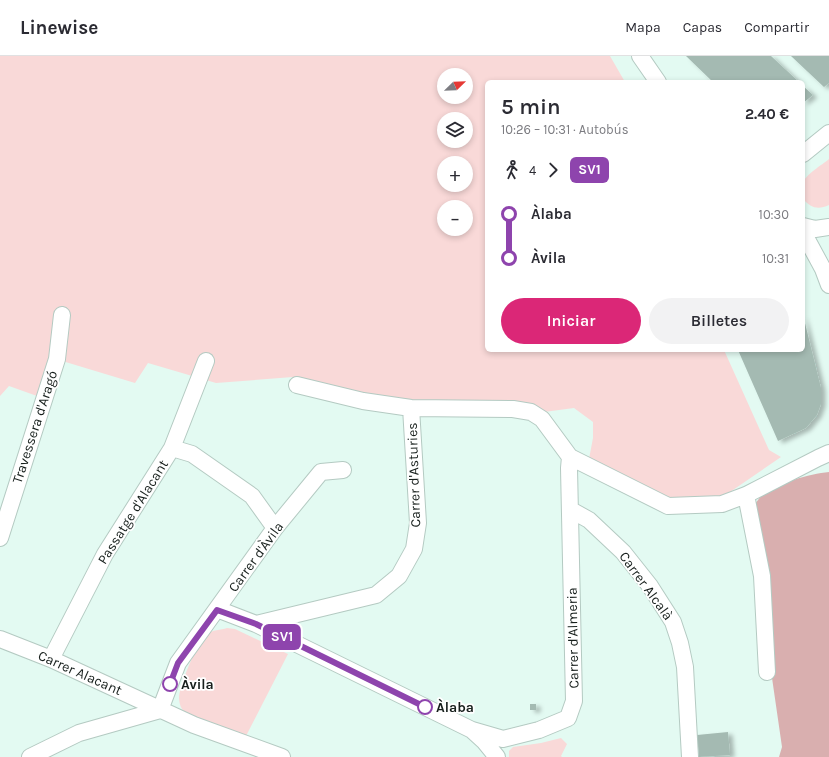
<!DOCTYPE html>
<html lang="es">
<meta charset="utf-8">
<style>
:root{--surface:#fff;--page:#f2f2f3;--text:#2b2b33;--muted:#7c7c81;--line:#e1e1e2;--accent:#db2777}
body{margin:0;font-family:Karla,sans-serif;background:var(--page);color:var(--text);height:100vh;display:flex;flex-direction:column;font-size:15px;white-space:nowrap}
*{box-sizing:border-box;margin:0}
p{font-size:13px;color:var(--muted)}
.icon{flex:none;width:22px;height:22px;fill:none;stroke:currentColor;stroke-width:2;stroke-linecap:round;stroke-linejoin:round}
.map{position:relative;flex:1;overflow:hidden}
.sheet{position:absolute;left:485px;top:24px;width:320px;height:272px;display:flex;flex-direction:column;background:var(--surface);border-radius:6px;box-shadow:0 2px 6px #0003}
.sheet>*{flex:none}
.badge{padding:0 8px;border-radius:6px;font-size:14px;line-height:26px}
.needle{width:26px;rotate:67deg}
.tools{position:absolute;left:437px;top:12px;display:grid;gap:8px}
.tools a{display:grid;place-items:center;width:36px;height:36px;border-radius:50%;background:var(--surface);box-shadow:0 2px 6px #0003;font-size:20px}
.map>.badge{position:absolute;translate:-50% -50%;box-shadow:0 0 0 2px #fff}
.legs{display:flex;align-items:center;gap:6px;height:44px;padding:0 16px;font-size:13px}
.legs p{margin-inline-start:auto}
.headline{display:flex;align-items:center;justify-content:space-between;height:68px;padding:0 16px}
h1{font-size:22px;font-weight:600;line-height:30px}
.action{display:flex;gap:8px;margin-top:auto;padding:8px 16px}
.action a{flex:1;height:46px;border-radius:24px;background:var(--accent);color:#fff;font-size:16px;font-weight:600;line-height:46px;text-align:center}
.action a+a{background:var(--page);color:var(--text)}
ul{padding:0 16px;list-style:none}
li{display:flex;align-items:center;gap:14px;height:44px;font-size:15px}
li i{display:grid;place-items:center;width:6px;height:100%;margin:0 5px;background:currentColor}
li i::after{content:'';width:10px;height:10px;margin:-5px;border:3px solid;border-radius:50%;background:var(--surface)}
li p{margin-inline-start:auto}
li:first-child i{background:linear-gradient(#0000 50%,currentColor 0)}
li:last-child i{background:linear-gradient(currentColor 50%,#0000 0)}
header{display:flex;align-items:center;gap:24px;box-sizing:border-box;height:56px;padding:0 20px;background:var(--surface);border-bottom:1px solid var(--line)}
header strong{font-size:19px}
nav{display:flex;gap:22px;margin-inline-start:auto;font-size:14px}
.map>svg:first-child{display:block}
.green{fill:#f9d9d8;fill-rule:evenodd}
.forest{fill:#d9afaf}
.building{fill:#a4bab2;filter:url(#shadow)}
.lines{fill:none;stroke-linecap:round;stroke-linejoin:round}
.minor-casing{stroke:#b4cac2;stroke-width:18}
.minor{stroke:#fff;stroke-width:16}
.line-1-casing{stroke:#fff;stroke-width:9}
.line-1{stroke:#8e44ad;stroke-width:6}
.stop-1-dot{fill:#fff;stroke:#8e44ad;stroke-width:2}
.labels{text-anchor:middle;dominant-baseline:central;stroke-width:3.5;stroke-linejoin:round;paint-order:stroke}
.street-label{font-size:14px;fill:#171f1c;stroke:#fff}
.stop-label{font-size:14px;font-weight:bold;fill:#171f1c;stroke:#fff;text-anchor:start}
</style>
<header>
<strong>Linewise</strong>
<nav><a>Mapa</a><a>Capas</a><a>Compartir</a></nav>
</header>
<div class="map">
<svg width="829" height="701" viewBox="0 0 829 701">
<defs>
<filter id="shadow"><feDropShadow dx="4.5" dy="2.5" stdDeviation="2" flood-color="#0004"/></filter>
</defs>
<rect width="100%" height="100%" fill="#e3faf2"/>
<!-- green -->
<path class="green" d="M0 0H610L625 26H487V294H724L769 394 781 401 730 436 721 440 671 442 589 403 593 382V366L574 352 544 356 416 348 293 321 216 327 148 307 135 327 49 301 37 340 9 330 0 340ZM444 19H466V41H444ZM444 63H466V85H444ZM444 107H466V129H444ZM444 151H466V173H444Z
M829 103V149C818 154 811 152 803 143 803 138 802 132 803 127 805 119 822 109 829 103Z
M227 572 235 573 288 598 246 680C233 675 190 664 182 653 180 650 179 645 179 642 179 630 198 584 207 578 212 574 221 574 227 572Z
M561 682 567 688 561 700 562 701H509V695L513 691 541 687Z"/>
<!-- forest -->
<path class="forest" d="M829 416V701H779L782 691 770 608 754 449C757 446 759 442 762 439 778 427 809 418 829 416Z"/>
<!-- building -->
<path class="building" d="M686 0H771L799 26H713Z
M791 0H829V27L824 31Z
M803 30 813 39 803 47Z
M803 259 821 332V348L817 359 806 372 778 385 738 294H803Z
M530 648H536V654H530Z
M728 676 730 699 699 701 697 679Z"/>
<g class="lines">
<!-- minor casing -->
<g class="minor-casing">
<path id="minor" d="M640 0 658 26
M803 98 829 77
M803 170 815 173 829 171
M803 176 823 213 829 229
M297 329 363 345 411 352 513 353 531 356 542 363 570 401 668 450 722 448 746 439 818 402 829 397
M172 392 192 398 252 440 275 472
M746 439 762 520 767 616
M571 454 589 464 623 496 650 530 673 566 680 587 685 611 690 701
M0 482 57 303 62 259
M217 553 256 568 472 674 484 685 497 701
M256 568 376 539 399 520 414 493 418 467 411 352
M0 583 51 603 194 669 282 701
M51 603 105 498 172 392 206 305
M160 654 178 607 275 472 321 416 343 414
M472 674 503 683 539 674 568 662 574 645 569 412 570 401
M30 701 79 677 160 654"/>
</g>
<!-- minor -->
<use href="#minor" class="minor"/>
</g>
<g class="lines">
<!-- line-1 casing -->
<g class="line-1-casing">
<path id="line-1" d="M170 628 178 607 217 554 256 568 425 651"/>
</g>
<!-- line-1 -->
<use href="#line-1" class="line-1"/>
</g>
<!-- markers -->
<g class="stop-1-dot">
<circle cx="170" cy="628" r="7"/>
<circle cx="425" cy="651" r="7"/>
</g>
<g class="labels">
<!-- street labels -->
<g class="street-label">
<text transform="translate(35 371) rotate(-72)">Travessera d'Aragó</text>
<text transform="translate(414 419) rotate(-92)">Carrer d'Asturies</text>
<text transform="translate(133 456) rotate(-58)">Passatge d'Alacant</text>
<text transform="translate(256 501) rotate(-54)">Carrer d'Àvila</text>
<text transform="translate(646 530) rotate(54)">Carrer Alcalà</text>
<text transform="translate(573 582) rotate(-91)">Carrer d'Almeria</text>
<text transform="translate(80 617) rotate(24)">Carrer Alacant</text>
</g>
<!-- stop labels -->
<g class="stop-label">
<text x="181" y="628">Àvila</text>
<text x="436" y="651">Àlaba</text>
</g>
</g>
</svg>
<div class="tools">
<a><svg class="needle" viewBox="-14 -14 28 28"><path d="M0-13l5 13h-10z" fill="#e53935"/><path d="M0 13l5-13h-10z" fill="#7c7c81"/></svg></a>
<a><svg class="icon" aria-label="layers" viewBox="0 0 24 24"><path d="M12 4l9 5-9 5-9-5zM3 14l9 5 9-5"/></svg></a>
<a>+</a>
<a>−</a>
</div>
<b class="badge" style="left:282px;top:581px;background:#8e44ad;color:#fff">SV1</b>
<section class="sheet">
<div class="headline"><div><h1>5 min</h1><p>10:26 – 10:31 · Autobús</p></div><b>2.40 €</b></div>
<div class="legs"><svg class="icon" aria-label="walk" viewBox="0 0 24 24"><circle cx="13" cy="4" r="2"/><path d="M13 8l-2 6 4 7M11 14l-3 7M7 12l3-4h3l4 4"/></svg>4<svg class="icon" aria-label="forward" viewBox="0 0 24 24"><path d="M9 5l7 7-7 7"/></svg><b class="badge" style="background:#8e44ad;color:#fff">SV1</b></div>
<ul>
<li><i style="color:#8e44ad"></i><b>Àlaba</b><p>10:30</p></li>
<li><i style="color:#8e44ad"></i><b>Àvila</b><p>10:31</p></li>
</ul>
<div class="action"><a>Iniciar</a><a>Billetes</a></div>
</section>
</div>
